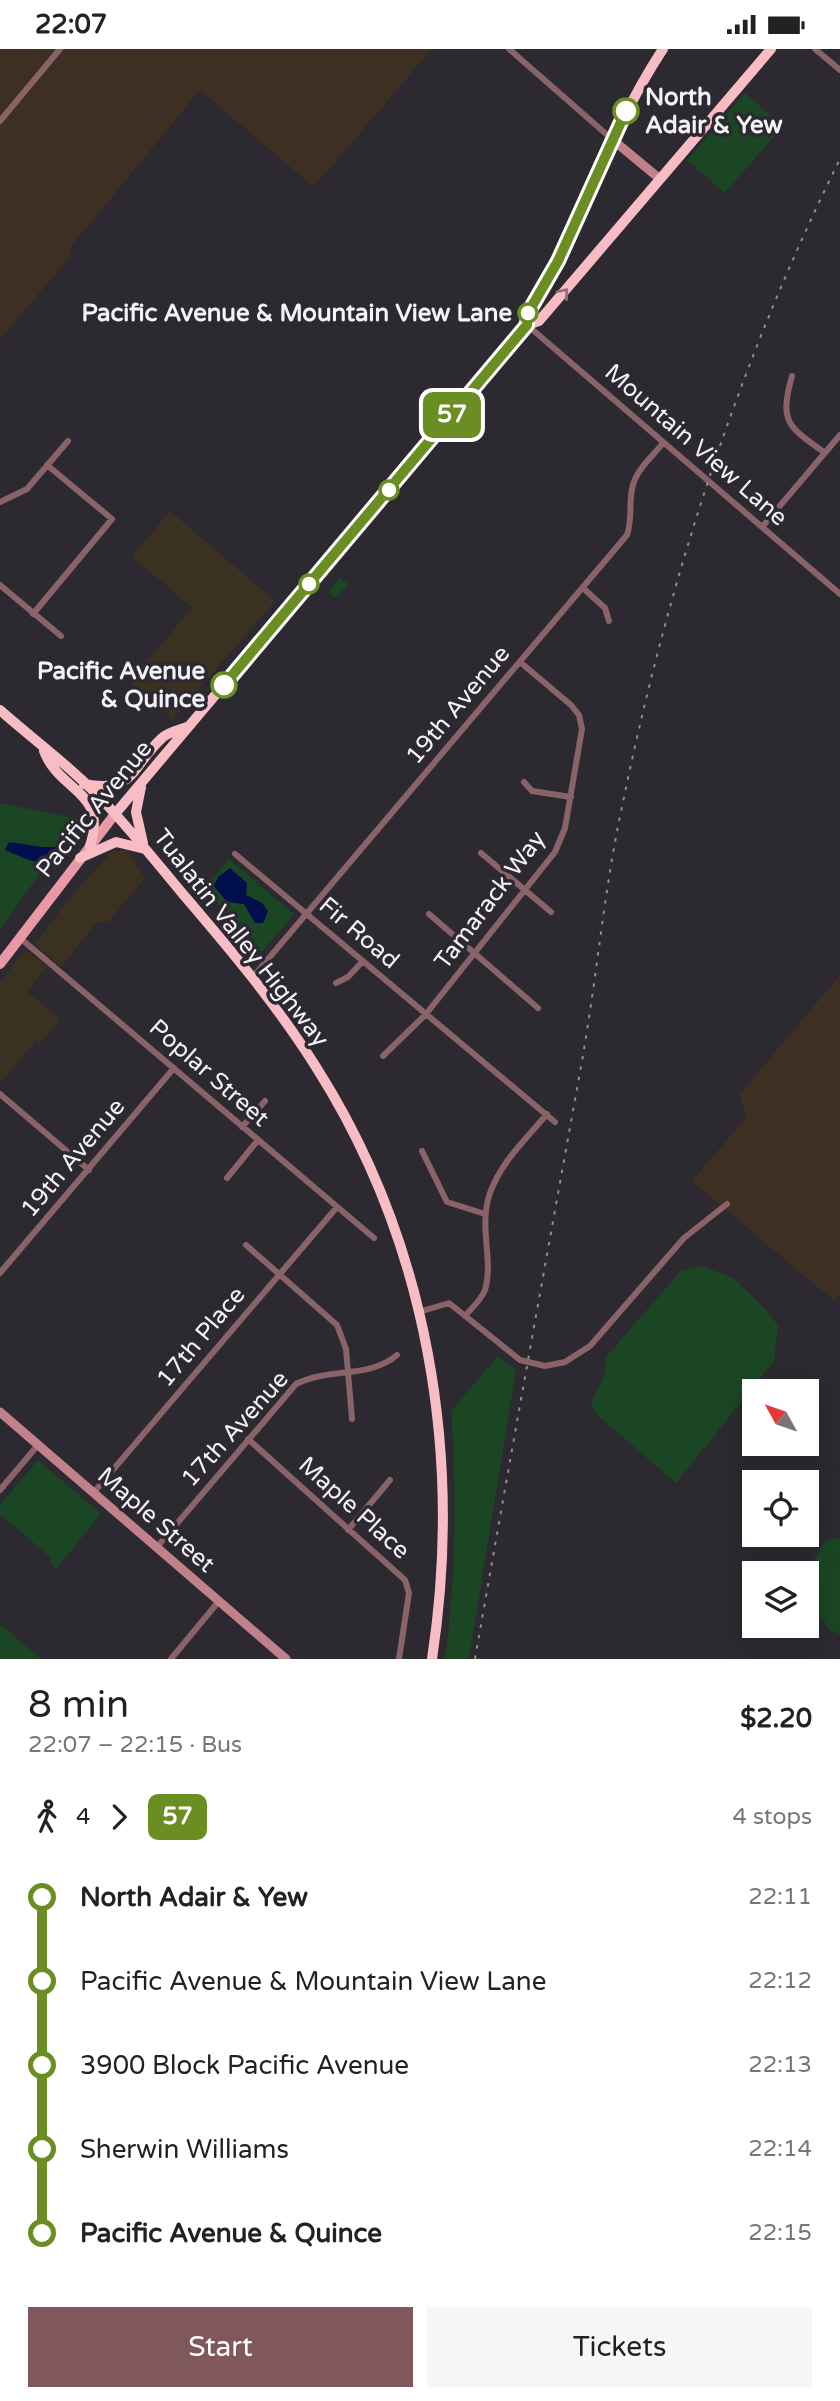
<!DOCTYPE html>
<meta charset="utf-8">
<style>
:root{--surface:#fff;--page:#f6f6f6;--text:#222;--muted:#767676;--accent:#80585c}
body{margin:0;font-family:"Varela Round",sans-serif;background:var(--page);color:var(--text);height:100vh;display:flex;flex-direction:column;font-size:26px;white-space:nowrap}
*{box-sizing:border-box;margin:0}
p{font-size:23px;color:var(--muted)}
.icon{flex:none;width:38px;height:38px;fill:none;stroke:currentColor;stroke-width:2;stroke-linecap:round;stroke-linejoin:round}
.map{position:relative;height:1610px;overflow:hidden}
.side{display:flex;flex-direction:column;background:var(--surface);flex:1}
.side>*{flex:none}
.badge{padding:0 14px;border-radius:10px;font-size:24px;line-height:46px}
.needle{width:46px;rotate:310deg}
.fabs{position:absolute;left:742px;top:1330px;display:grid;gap:14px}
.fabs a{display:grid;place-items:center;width:77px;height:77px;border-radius:0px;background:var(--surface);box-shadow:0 7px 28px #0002;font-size:35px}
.map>.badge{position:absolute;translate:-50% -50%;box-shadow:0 0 0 4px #fff}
.legs{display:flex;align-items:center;gap:10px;height:77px;padding:0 28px;font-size:23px}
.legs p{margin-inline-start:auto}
.overview{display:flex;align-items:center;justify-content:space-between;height:119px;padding:0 28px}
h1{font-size:38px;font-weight:600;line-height:52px}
.button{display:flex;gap:14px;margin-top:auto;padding:14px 28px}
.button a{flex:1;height:80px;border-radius:0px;background:var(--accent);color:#fff;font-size:28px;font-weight:600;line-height:80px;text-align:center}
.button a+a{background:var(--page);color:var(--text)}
ul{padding:0 28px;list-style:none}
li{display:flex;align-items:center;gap:24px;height:84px;font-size:26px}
li i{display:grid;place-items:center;width:10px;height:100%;margin:0 9px;background:currentColor}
li i::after{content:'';width:18px;height:18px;margin:-9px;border:5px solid;border-radius:50%;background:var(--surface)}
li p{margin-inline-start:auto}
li:first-child i{background:linear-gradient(#0000 50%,currentColor 0)}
li:last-child i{background:linear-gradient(currentColor 50%,#0000 0)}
.status{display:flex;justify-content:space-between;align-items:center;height:49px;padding:0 35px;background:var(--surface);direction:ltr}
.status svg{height:19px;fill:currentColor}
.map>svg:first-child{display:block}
.commercial{fill:#3b3121}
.industrial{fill:#3d2f22}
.green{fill:#1b4623}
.water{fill:#010e4d}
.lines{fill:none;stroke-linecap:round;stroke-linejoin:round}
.street{stroke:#8a6369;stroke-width:6}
.secondary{stroke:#c0818b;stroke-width:9}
.primary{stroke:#e999a6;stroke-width:10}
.highway{stroke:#f7bcc4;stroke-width:10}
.rail{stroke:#908e94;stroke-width:2;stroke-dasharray:3.5 7;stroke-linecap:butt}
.oneway{stroke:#92727a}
.line-1-casing{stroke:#fff;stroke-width:16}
.line-1{stroke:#6b8e23;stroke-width:10}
.stop-1-dot{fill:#fff;stroke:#6b8e23;stroke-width:3.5}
.labels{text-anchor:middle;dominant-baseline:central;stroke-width:7;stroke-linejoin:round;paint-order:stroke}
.stop-label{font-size:24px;font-weight:bold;fill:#f3f2f7;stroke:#2c2931;text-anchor:end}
.street-label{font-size:24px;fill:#f3f2f7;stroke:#2c2931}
</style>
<div class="status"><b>22:07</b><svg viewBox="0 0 49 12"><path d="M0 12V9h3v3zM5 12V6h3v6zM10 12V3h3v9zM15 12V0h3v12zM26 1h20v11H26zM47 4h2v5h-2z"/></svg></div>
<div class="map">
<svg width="840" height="1610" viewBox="0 0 840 1610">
<rect width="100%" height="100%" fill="#2c2931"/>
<!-- commercial -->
<path class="commercial" d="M170 462 275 552 173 670 130 633 192 559 132 507Z
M126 801 145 829 109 872 96 874 61 918 35 895 68 851 112 802Z
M29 903 47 918 27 942 60 971 40 994 36 991 0 1034V934L22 904Z"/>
<!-- industrial -->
<path class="industrial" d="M0 0H432L314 138 200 41 69 200 73 204 0 291Z
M840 926V1246L834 1252 692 1132 747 1067 739 1046Z"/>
<!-- green -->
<path class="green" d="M745 44 783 77 725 144 687 111Z
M340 529 348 535 336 549 328 543Z
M0 754 79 770 0 880Z
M229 810 294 865 263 902 255 903 205 838Z
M702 1217 733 1229 769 1264 778 1277 774 1312 676 1434 597 1366 591 1353 604 1329 606 1308 681 1222Z
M498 1307 516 1320 469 1610H445C456 1527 457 1445 451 1362Z
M38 1411 101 1465 55 1521 49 1507 0 1465V1456Z
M839 1489 840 1490V1585L829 1581 818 1562 807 1565V1524H801L811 1516 825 1492Z
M0 1575 41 1610H0Z"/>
<!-- water -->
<path class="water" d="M9 793 42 798H62C41 822 30 811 5 801Z
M230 819 247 834 246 846 262 854 268 862 263 874H255L244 855 227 853 214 837 218 828Z"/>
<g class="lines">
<!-- street -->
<path class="street" d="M509 0 613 91
M815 0 840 21
M0 72 60 0
M527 276 840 545
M792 327C779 374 788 377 825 404
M0 453 27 440 68 392
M762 478 840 386
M0 536 61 587
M583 539 605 559 609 572
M33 565 112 470 47 416
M524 733 532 742 571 748
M481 804 551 863
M235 805 555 1073
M429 865 538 959
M20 889 374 1189
M252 929 627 486C633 469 628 452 633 436 637 420 653 407 663 394
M336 934 348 928 363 912
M383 1007 426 965 555 803 565 779 582 680 579 666 571 656 520 613
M0 1045 89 1121
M242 1078 265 1052
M422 1102 447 1153 485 1165
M227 1129 258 1091
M246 1196 337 1276 346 1300 352 1370
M0 1224 174 1019
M419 1263 449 1254 520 1311 545 1317 565 1313 590 1297 684 1189 727 1155
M465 1267C472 1259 481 1251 485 1241 494 1211 478 1178 490 1144 501 1113 526 1090 547 1065
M248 1390 405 1531 409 1544 399 1610
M0 1441 38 1396
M94 1443 337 1158
M348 1481 390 1431
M157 1498 296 1335C330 1318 369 1330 397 1306
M171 1610 219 1552"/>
<!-- secondary -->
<path class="secondary" d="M613 91 660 130
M0 1363 286 1610"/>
<!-- primary -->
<path class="primary" d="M0 915 115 765"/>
<!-- highway -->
<path class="highway" d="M527 276C531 252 549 232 560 209 593 139 620 65 663 0
M0 661C35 692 75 721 107 756 133 784 157 814 182 844 230 900 277 956 316 1018 428 1194 463 1406 432 1610
M44 702C60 744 108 741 90 797
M84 735C136 745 131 717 162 689 168 683 179 681 187 678
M141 738 136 763 143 794
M115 765 527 276 539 272 771 0
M80 809 116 793 145 800"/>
<!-- rail -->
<path class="rail" d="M475 1610C510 1410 546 1211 582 1012 597 927 604 841 622 758 668 533 738 315 840 110"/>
</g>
<!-- one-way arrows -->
<defs><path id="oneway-chevron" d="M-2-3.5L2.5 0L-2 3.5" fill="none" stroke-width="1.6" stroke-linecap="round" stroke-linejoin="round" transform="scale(1.75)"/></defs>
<use class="oneway" href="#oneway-chevron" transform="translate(564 244) rotate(-50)"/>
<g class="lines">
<!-- line-1 casing -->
<g class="line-1-casing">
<path id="line-1" d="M224 636 527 276 528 264 558 212 626 62"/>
</g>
<!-- line-1 -->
<use href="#line-1" class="line-1"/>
</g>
<!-- markers -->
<g class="stop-1-dot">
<circle cx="626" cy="62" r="12"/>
<circle cx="528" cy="264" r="9"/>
<circle cx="389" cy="441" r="9"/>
<circle cx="309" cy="535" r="9"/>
<circle cx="224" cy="636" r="12"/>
</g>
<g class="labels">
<!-- stop labels -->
<g class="stop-label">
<text x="645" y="48" text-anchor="start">North<tspan x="645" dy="28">Adair &amp; Yew</tspan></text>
<text x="512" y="264">Pacific Avenue &amp; Mountain View Lane</text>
<text x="205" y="622">Pacific Avenue<tspan x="205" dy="28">&amp; Quince</tspan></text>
</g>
<!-- street labels -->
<g class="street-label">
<text transform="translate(696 396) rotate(41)">Mountain View Lane</text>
<text transform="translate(458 656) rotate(-50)">19th Avenue</text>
<text transform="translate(94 760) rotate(-51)">Pacific Avenue</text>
<text transform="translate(490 851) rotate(-53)">Tamarack Way</text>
<text transform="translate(359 884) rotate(40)">Fir Road</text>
<text transform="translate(241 889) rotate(52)">Tualatin Valley Highway</text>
<text transform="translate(209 1024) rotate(41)">Poplar Street</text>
<text transform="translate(73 1109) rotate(-50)">19th Avenue</text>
<text transform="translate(201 1288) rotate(-50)">17th Place</text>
<text transform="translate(235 1380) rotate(-48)">17th Avenue</text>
<text transform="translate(354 1459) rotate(42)">Maple Place</text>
<text transform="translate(156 1471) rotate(41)">Maple Street</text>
</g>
</g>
</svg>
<div class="fabs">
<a><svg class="needle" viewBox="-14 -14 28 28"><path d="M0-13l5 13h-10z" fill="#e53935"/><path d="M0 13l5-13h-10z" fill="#767676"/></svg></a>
<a><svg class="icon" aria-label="locate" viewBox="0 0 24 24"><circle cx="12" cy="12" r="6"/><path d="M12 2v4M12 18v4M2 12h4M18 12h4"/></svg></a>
<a><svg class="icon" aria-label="layers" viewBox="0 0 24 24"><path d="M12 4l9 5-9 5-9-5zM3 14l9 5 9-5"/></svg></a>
</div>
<b class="badge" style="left:452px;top:366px;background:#6b8e23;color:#fff">57</b>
</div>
<section class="side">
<div class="overview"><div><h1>8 min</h1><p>22:07 – 22:15 · Bus</p></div><b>$2.20</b></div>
<div class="legs"><svg class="icon" aria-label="walk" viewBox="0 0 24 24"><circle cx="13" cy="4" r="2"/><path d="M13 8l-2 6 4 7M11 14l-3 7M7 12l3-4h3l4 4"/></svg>4<svg class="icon" aria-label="forward" viewBox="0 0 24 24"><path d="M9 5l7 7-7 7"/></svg><b class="badge" style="background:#6b8e23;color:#fff">57</b><p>4 stops</p></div>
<ul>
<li><i style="color:#6b8e23"></i><b>North Adair &amp; Yew</b><p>22:11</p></li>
<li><i style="color:#6b8e23"></i><span>Pacific Avenue &amp; Mountain View Lane</span><p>22:12</p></li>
<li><i style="color:#6b8e23"></i><span>3900 Block Pacific Avenue</span><p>22:13</p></li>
<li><i style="color:#6b8e23"></i><span>Sherwin Williams</span><p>22:14</p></li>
<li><i style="color:#6b8e23"></i><b>Pacific Avenue &amp; Quince</b><p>22:15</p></li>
</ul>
<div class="button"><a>Start</a><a>Tickets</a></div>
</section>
